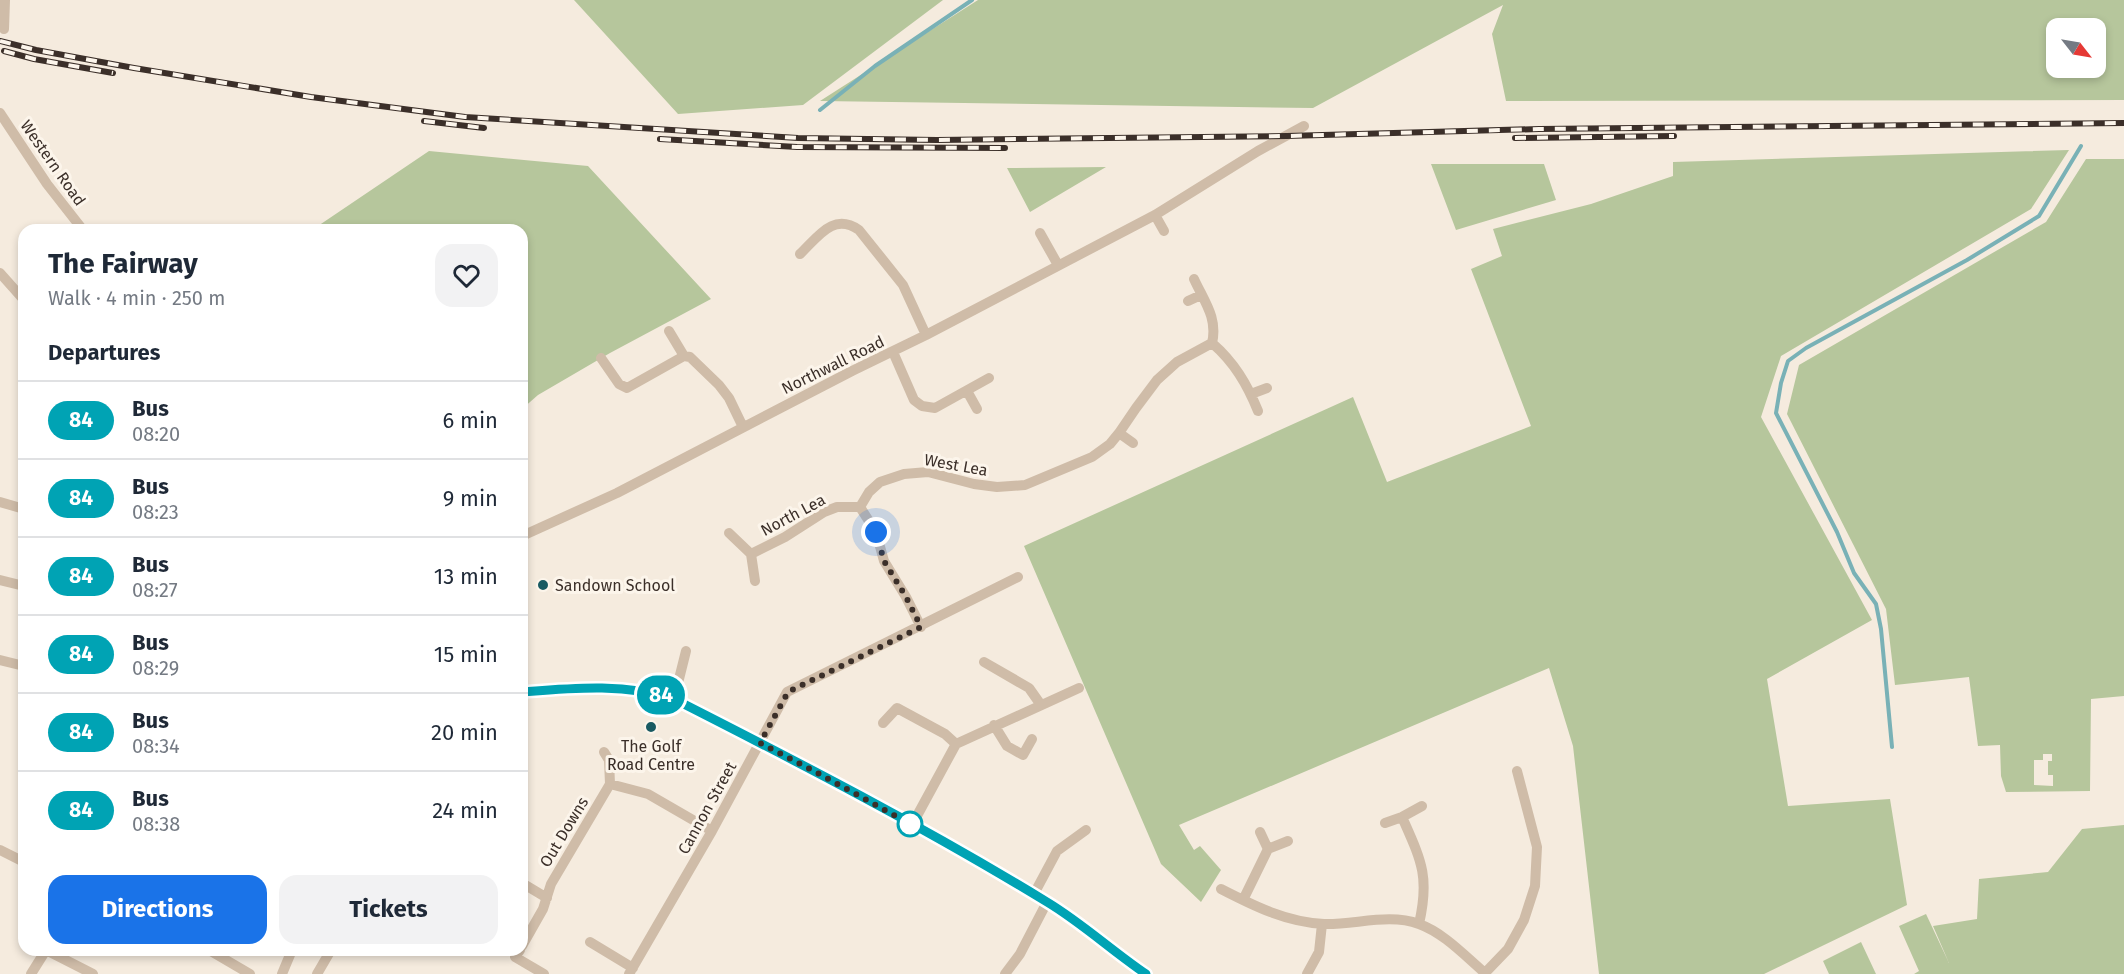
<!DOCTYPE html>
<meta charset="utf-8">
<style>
:root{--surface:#fff;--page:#f2f2f3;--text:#1f2937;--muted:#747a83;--line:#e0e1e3;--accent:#1a73e8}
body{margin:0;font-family:"Fira Sans",sans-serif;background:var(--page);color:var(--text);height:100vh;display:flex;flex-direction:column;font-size:22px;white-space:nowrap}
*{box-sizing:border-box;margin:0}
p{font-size:20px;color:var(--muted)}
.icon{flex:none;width:33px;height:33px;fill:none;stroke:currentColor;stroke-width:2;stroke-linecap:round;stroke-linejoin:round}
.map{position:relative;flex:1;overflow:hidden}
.drawer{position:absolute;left:18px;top:224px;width:510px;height:732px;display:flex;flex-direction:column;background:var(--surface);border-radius:18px;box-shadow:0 3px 9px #0003}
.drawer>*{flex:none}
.badge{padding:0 12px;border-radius:20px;font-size:21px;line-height:39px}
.needle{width:39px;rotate:121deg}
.buttons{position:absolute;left:2046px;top:18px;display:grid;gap:12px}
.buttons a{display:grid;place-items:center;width:60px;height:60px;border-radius:12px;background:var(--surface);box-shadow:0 3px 9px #0003;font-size:30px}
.you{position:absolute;width:30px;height:30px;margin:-15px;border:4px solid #fff;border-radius:50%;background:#1a73e8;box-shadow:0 0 0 9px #1a73e833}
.map>.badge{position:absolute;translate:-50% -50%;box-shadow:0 0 0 3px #fff}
h2{padding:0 30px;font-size:22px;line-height:54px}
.round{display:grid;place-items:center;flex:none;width:63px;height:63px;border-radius:18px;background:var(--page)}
.summary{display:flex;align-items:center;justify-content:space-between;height:102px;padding:0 30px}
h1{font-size:28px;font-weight:700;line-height:45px}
.primary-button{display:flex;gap:12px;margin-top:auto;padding:12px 30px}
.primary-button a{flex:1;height:69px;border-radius:18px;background:var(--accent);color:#fff;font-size:24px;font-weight:700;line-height:69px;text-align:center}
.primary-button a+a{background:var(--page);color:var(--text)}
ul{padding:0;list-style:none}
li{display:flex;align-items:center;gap:18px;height:78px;padding:0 30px;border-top:2px solid var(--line)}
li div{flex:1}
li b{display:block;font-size:22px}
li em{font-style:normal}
li .badge{min-width:66px;font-weight:700;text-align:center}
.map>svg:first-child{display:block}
.green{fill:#b6c69c;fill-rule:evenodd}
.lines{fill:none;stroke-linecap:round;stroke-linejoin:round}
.stream{stroke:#79b1b6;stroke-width:4}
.street{stroke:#cfbca8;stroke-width:10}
.rail-casing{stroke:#3b2f29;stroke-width:6}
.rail{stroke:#fcf5eb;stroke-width:4;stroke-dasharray:11;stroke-linecap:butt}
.line-casing{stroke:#fff;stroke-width:14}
.line{stroke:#00a3b4;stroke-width:9}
.walk{stroke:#3b2f29;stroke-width:6;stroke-dasharray:0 10.8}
.poi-dot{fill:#195a62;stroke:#fcf5eb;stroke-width:2}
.stop-dot{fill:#fff;stroke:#00a3b4;stroke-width:3}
.labels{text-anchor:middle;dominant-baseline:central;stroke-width:6;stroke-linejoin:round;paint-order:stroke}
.street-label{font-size:16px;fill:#3b2f29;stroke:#fcf5eb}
.poi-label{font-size:16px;fill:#3b2f29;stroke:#fcf5eb;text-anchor:start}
</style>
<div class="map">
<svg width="2124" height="974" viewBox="0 0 2124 974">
<rect width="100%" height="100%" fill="#f5ebde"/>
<!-- green -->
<path class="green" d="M574 0H943L803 105 678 114Z
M978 0H2124V100L1506 101 1492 34 1503 5 1313 108 820 101ZM2056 28H2096V68H2056Z
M2069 150 2031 209 1781 356 1761 417 1872 620 1767 679 1788 806 1890 799 1907 905 1764 974H1599L1573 746 1549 668 1179 825 1194 850 1200 846 1221 870 1201 902 1161 864 1024 546 1353 397 1387 482 1531 426 1471 269 1502 256 1493 229 1591 204 1673 176V162Z
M429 151 588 166 711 299 610 353 538 395 522 409V230H312Z
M2086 159H2124V696L2091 699 2090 791 2006 792 2001 776 2000 745 1978 746 1969 677 1895 685 1886 609 1787 414 1799 365 2046 222ZM2043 754H2052V761H2048V775H2053V786L2034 785V760H2043Z
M1431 164H1544L1556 200 1456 230Z
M1106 167 1030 212 1007 168Z
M2124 825V974H1914L1919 971 1899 926 1926 914 1949 963 1933 926 1977 919 1979 879 2048 872 2082 829Z
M1861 942 1876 974H1829L1823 961Z"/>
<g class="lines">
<!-- stream -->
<path class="stream" d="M820 110 875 66 972 0
M1892 747 1881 629 1876 604 1854 573 1837 532 1776 413 1781 383 1788 361 1806 348 1967 260 2039 216 2081 146"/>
<!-- street -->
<path class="street" d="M4 29 5 0
M0 113 47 184 83 230
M1155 215 1164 231
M1040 233 1058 265
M800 254C818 237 833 212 859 230L903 285 926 335
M0 273 24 300
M1188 301 1201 295
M669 331 684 356
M1212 343C1234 362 1247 384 1258 411
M893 352 914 400 922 406 935 408 989 378
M601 358 619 384 627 388 684 356 690 357 719 385 729 398 743 427
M967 391 977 409
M1251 394 1267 388
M1119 433 1133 443
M0 502 24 509
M860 507 869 492 880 482 904 474 928 472 974 484 997 487 1025 485 1092 457 1110 444 1119 433 1136 408 1157 380 1177 362 1212 343C1218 318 1204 301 1194 279
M729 533 751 554 755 581
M522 536 617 493 852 371 926 335 1155 215 1258 151 1304 126
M751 554 785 537 824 512 837 507H860L876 532 884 561 906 597 921 627
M0 580 24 586
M0 660 24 666
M984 662 1029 688 1041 705
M522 692C573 689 625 683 674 699 800 764 926 828 1047 902 1082 923 1112 950 1146 974
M674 699 686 651
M883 723 897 708 945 734 956 744
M994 725 1007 746 1023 755 1032 739
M604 752 609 760 610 784
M1402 817C1421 860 1430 876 1419 924
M1385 823 1402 817 1422 806
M912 825 956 744 1079 688
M1268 849 1288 841
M0 850 24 862
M522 883 547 898
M1221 889C1254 906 1286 922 1324 924 1355 925 1389 913 1419 924 1444 933 1465 956 1485 973
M1034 894 1057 851 1086 830
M1243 900 1268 849 1260 832
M590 942 633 968
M522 946 543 909 551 884 610 784 648 794 712 831
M46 950 93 974
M209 950 250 974
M520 950 515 957 544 974
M31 974 46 950
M282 974 292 950
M317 974 331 950
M629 974 712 831 787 692 1018 577
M1005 974 1020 954 1047 902
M1307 974 1319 952 1322 924
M1484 974 1508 949 1524 920 1535 886 1537 847 1517 771"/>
<!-- rail casing -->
<g class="rail-casing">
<path id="rail" d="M0 41 36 50 134 68 311 97 465 117 798 138 937 140 1287 136 1539 129 2124 123
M4 51 34 59 113 73
M424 121 484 128
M1515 138 1674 136
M660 139 797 147 1005 148"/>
</g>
<!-- rail -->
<use href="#rail" class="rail"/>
</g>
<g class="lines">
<!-- line casing -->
<g class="line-casing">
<path id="line" d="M522 692C573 688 625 683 674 699 800 763 926 828 1047 902 1082 923 1112 951 1146 974"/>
</g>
<!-- line -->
<use href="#line" class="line"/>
<!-- walk -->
<path class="walk" d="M876 532 884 561 906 597 921 627 788 692 760 743 814 771 912 825 910 824"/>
</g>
<!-- markers -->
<g class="poi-dot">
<circle cx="543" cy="585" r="6"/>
<circle cx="651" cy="727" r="6"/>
</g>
<circle class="stop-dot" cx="910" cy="824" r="12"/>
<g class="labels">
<!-- street labels -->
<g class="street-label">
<text transform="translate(53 163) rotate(55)">Western Road</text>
<text transform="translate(833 365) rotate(-26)">Northwall Road</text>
<text transform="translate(956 465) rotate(10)">West Lea</text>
<text transform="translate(793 515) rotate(-28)">North Lea</text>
<text transform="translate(707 808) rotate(-61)">Cannon Street</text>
<text transform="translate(564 832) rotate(-59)">Out Downs</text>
</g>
<!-- poi labels -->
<g class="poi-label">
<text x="555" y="585">Sandown School</text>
<text x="651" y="746" text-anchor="middle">The Golf<tspan x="651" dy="18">Road Centre</tspan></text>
</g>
</g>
</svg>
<div class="buttons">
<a><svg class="needle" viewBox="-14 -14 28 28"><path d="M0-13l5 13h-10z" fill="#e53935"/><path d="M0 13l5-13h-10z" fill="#747a83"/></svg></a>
</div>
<div class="you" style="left:876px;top:532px"></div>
<b class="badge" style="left:661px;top:695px;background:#00a3b4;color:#fff">84</b>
<section class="drawer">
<div class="summary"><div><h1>The Fairway</h1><p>Walk · 4 min · 250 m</p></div><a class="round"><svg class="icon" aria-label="heart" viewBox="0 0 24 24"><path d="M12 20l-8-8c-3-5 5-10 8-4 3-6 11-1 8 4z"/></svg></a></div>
<h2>Departures</h2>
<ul>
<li><span class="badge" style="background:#00a3b4;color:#fff">84</span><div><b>Bus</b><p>08:20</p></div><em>6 min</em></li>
<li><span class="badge" style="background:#00a3b4;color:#fff">84</span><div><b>Bus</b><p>08:23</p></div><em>9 min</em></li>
<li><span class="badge" style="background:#00a3b4;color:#fff">84</span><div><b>Bus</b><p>08:27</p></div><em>13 min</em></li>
<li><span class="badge" style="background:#00a3b4;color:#fff">84</span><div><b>Bus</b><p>08:29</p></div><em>15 min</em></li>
<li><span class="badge" style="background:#00a3b4;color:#fff">84</span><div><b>Bus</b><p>08:34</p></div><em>20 min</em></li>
<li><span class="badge" style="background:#00a3b4;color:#fff">84</span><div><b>Bus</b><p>08:38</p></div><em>24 min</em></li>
</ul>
<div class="primary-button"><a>Directions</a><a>Tickets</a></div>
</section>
</div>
